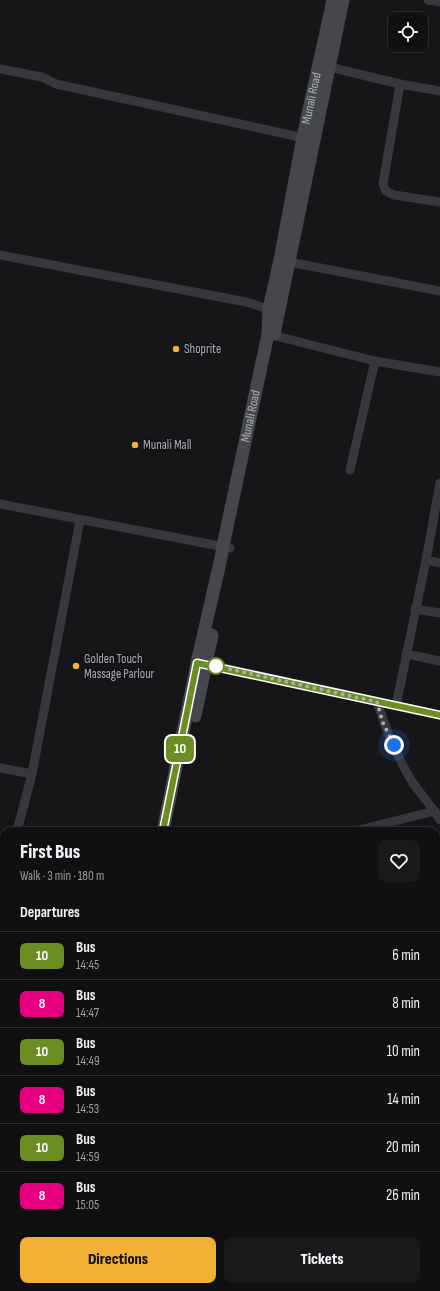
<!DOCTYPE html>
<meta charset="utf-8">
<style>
:root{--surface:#101012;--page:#19191b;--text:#f1f3f6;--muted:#9c9d9f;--line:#303032;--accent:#f2b134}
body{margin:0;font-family:"Sofia Sans Condensed",sans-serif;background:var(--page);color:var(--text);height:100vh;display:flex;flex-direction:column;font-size:15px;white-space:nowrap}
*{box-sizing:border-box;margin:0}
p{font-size:13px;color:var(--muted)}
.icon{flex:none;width:22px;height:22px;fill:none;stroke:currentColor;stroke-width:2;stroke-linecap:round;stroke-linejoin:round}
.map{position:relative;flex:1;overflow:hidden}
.drawer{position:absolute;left:0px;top:827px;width:440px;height:464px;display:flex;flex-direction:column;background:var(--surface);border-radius:12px 12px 0 0;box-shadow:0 2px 10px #0003,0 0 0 1px var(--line)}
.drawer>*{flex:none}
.badge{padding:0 8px;border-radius:6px;font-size:14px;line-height:26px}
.tools{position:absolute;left:388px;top:12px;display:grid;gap:8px}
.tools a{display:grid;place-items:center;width:40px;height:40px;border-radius:8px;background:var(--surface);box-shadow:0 2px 10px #0003,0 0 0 1px var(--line);font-size:20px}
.you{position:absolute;width:20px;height:20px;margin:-10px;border:3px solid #fff;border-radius:50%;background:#1a73e8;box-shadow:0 0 0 6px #1a73e833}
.map>.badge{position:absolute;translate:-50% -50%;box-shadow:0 0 0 2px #fff}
h2{padding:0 20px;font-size:15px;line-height:36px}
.round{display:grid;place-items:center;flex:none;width:42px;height:42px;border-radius:8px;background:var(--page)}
.summary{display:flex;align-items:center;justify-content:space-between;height:68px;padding:0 20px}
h1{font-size:19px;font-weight:800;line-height:30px}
.cta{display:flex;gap:8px;margin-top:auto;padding:8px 20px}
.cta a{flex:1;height:46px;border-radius:8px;background:var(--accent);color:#111;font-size:16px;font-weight:800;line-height:46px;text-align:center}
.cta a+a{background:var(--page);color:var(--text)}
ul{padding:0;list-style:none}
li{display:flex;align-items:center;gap:12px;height:48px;padding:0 20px;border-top:1px solid var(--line)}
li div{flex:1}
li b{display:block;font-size:15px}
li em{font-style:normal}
li .badge{min-width:44px;font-weight:700;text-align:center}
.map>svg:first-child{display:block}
.built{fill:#222225}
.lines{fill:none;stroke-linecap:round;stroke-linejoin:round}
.minor{stroke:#37383d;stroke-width:9}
.secondary{stroke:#45474d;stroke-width:13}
.line-casing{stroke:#fff;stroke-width:9}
.line{stroke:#6b8e23;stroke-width:6}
.walk{stroke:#a8adb8;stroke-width:4;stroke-dasharray:0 7.2}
.poi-dot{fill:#f2b134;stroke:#111113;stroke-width:1.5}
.stop-dot{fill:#fff;stroke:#6b8e23;stroke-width:2}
.labels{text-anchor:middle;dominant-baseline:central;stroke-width:3;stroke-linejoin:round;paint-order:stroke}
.street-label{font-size:13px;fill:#a8adb8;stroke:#111113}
.poi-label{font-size:13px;fill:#a8adb8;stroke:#111113;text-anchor:start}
</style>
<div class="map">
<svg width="440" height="1291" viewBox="0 0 440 1291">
<rect width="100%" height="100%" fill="#161618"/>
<!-- built -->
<path class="built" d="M436 1035 440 1038V1142L436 1139Z
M436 1247 440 1251V1291H305L303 1287H436Z
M95 1287H256L255 1291H94Z"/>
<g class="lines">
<!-- minor -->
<path class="minor" d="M428 0 440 2
M325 66 400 84 440 91
M0 69 42 77 56 84 309 139
M400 84 383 184 386 191 394 195 440 202
M0 255 246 302 269 309
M284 261 440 291
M268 334 375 361 440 372
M350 470 375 361
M0 504 230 548
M426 560 440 563
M415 609 440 613
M406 654 440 661
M201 663 440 715
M377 701C385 728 397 756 411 780 420 794 432 806 440 820
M396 706 426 560 440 483
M0 768 32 774
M17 831 32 774 80 520
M355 831 435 811
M0 874 4 867
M436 1001 440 1000
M0 1087 4 1088"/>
<!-- secondary -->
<g class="secondary">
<path d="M274 334 343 0"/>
<path d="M195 716 212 635"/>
<path id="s1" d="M163 831 197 663 221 558 223 546 268 334 269 309 280 260 303 137 333 0"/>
<path d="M66 1291 67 1287"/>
</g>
</g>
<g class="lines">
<!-- line casing -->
<g class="line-casing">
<path id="line" d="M163 831 197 663 440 715"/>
</g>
<!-- line -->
<use href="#line" class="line"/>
<!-- walk -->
<path class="walk" d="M216 666 377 702 383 723 394 745"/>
</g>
<!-- markers -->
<g class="poi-dot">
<circle cx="176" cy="349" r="4"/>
<circle cx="135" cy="445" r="4"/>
<circle cx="76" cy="666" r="4"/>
</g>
<circle class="stop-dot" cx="216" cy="666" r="8"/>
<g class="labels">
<!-- street labels -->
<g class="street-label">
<text stroke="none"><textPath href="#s1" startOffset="748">Munali Road</textPath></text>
<text stroke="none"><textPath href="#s1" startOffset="424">Munali Road</textPath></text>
</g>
<!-- poi labels -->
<g class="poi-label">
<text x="184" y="349">Shoprite</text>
<text x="143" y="445">Munali Mall</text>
<text x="84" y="659">Golden Touch<tspan x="84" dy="15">Massage Parlour</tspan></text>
</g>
</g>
</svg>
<div class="tools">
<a><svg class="icon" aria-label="locate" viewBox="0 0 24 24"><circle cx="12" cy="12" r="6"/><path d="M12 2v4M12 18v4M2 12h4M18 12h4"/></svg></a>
</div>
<div class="you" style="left:394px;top:745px"></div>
<b class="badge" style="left:180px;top:749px;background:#6b8e23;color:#fff">10</b>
<section class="drawer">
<div class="summary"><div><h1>First Bus</h1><p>Walk · 3 min · 180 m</p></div><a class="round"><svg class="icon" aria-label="heart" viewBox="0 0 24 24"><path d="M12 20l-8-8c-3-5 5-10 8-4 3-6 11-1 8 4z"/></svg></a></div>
<h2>Departures</h2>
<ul>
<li><span class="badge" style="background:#6b8e23;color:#fff">10</span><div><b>Bus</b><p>14:45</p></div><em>6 min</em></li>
<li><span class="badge" style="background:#e6007e;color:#fff">8</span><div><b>Bus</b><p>14:47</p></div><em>8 min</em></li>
<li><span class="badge" style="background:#6b8e23;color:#fff">10</span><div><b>Bus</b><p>14:49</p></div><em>10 min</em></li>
<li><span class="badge" style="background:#e6007e;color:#fff">8</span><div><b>Bus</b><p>14:53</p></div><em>14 min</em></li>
<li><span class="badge" style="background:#6b8e23;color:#fff">10</span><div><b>Bus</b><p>14:59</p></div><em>20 min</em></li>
<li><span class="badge" style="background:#e6007e;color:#fff">8</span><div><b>Bus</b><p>15:05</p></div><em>26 min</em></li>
</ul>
<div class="cta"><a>Directions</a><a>Tickets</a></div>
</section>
</div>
